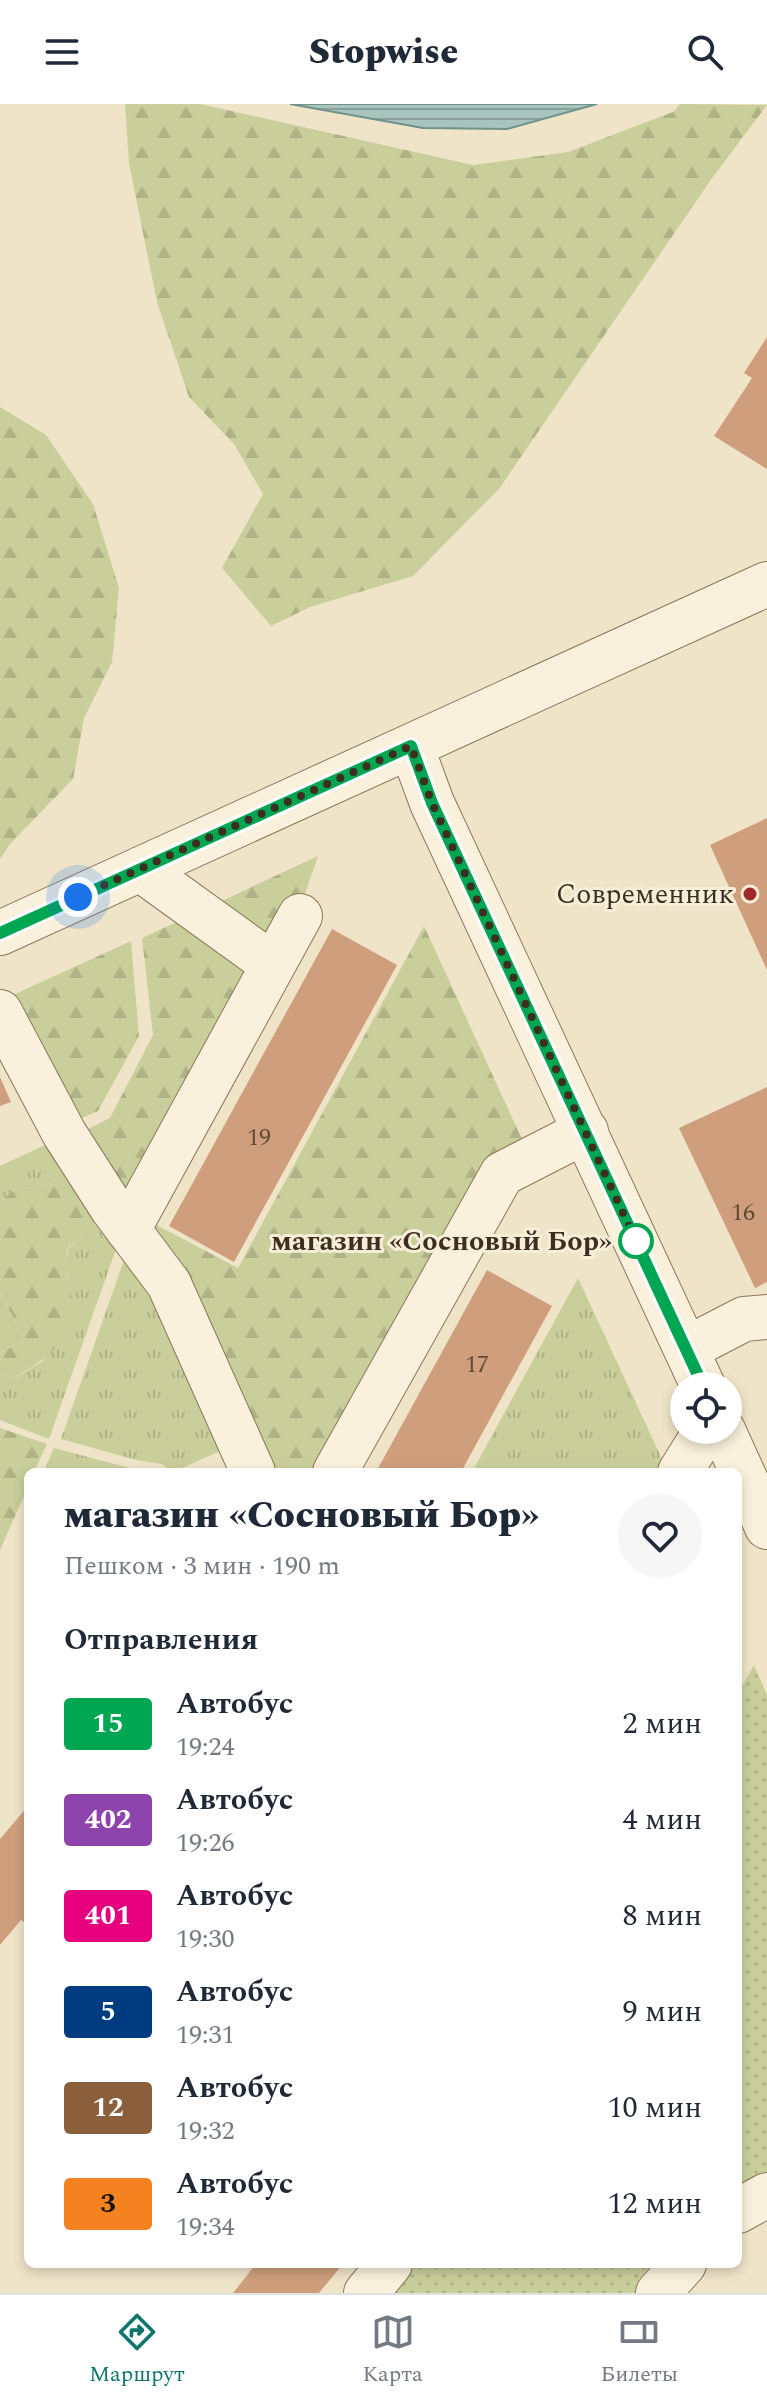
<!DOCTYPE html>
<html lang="ru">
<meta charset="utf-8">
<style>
:root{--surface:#fff;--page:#f6f6f7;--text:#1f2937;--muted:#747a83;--line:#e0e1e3;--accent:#0f766e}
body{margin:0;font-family:Spectral,serif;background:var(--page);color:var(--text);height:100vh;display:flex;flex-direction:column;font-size:30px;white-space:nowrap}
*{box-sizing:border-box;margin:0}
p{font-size:26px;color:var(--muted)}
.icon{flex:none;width:44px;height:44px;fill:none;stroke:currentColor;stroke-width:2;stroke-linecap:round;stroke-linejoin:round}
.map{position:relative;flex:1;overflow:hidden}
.panel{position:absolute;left:24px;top:1364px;width:718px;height:800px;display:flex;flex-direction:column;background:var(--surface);border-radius:12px;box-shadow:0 4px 12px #0003}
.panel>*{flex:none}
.badge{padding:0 16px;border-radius:6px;font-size:28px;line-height:52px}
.controls{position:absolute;left:670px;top:1268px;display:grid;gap:16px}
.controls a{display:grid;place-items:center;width:72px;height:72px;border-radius:50%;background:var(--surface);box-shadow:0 4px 12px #0003;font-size:40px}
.you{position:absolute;width:40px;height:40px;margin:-20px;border:6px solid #fff;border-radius:50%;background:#1a73e8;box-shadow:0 0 0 12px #1a73e833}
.map>.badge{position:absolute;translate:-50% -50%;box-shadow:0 0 0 4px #fff}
h2{padding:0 40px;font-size:30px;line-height:72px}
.round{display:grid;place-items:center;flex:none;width:84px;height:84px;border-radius:42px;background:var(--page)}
.head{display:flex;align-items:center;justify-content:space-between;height:136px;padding:0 40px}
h1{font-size:38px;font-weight:800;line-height:60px}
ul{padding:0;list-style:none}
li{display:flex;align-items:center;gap:24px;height:96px;padding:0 40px}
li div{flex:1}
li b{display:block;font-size:30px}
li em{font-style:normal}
li .badge{min-width:88px;font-weight:700;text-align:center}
header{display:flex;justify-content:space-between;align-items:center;height:104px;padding:0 40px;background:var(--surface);font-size:36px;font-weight:800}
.tab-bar{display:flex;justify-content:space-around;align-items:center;height:112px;border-top:2px solid var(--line);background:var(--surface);font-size:22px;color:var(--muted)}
.tab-bar a{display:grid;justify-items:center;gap:4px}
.tab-bar .current{color:var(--accent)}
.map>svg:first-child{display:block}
.grass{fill:url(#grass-tufts)}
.forest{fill:url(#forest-firs)}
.park{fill:url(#park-dots)}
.garden{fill:#c9cf9b}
.water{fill:url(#water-rules);stroke:#6f938a;stroke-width:2}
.building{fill:#cf9f7d}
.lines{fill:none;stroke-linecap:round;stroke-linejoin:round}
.minor-casing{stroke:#8d765c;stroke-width:46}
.minor{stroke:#faf1dc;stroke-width:44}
.line-casing{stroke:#fff;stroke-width:18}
.line{stroke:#00a651;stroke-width:12}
.walk{stroke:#3d2e20;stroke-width:8;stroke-dasharray:0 14.4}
.poi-dot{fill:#9e2a2b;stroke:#f7eed8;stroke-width:3}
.stop-dot{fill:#fff;stroke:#00a651;stroke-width:4}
.labels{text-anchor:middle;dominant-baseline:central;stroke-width:6;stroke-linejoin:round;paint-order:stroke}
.number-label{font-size:24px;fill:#624a37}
.poi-label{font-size:28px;fill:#3d2e20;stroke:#f7eed8;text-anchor:end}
.stop-label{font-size:28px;font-weight:bold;fill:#3d2e20;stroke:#f7eed8;text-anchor:end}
</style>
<header><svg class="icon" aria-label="menu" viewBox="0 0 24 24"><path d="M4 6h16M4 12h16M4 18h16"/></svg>Stopwise<svg class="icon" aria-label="search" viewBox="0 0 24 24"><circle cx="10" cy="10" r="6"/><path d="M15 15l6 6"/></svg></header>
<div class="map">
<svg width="767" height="2189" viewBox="0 0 767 2189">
<defs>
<pattern id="grass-tufts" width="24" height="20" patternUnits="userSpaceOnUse" patternTransform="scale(2)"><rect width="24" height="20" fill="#c9cf9b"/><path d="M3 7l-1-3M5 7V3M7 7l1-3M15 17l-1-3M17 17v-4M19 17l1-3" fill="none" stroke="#aeb285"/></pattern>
<pattern id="forest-firs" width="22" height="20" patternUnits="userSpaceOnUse" patternTransform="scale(2)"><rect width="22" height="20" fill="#c9cf9b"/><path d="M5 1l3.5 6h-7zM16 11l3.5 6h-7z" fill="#aeb285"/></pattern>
<pattern id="park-dots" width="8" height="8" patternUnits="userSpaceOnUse" patternTransform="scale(2)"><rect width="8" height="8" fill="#c9cf9b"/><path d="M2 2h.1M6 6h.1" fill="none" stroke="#aeb285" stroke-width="1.8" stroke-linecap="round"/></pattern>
<pattern id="water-rules" width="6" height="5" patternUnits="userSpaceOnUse" patternTransform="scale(2)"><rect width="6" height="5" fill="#a9c4bc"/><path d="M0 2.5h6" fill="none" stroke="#8ba098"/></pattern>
</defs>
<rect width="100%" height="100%" fill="#f0e4c8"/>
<!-- grass -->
<path class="grass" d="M62 1033 122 1128 49 1335 0 1316V1270L15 1274 43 1257 71 1185 64 1163 69 1143 84 1133 68 1073 43 1081 14 1086 0 1098V1062Z
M130 1139 236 1340 173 1368 162 1360 136 1356 61 1335Z
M578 1174 668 1368H472Z
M54 1344 137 1366 152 1368H43Z"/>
<!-- forest -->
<path class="forest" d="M125 0H200L473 61 568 48 673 8 680 0 767 1 710 77 499 385 413 472 310 503 271 522 222 464 263 390 234 340 189 293 157 198 129 59Z
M0 303 46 331 93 400 119 484 112 558 84 614 73 675 10 740 0 755Z
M318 752 298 810 128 1113 74 1032 110 1014 153 931 142 834Z
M424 822 527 1046 324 1368H266L147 1116 238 1164Z
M131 837 139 932 98 1007 68 1020 2 896Z
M68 1073 94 1116 84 1133 68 1143C67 1149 65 1156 65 1162 64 1170 70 1178 71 1186 76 1233 52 1252 14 1274L0 1270V1249L25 1236 0 1188V1098L14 1086 43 1081Z
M0 1324 47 1340 34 1368H28V1383L0 1446Z"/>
<!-- park -->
<path class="park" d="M754 1561 767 1591V2075L738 2090V1589Z
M409 2160H665L639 2189H386Z"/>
<!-- garden -->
<path class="garden" d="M0 1188 25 1236 0 1249Z"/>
<!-- water -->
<path class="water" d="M290 0H597L507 25 423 24Z"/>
<!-- building -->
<path class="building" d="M767 233V365L714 332 752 274 744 269Z
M767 714V866L710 741Z
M332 825 397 861 234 1158 169 1122Z
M0 973 11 998 0 1002Z
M767 983V1178L755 1184 679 1024Z
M487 1166 552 1202 461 1368H376Z
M28 1702V1821L21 1816 0 1841V1735Z
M256 2160H343L319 2189H233Z"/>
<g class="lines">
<!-- minor casing -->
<g class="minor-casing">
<path id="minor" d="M411 642 432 699 703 1282
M140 765 273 861
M0 829 767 480
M0 908 64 1029 112 1104 169 1180 253 1368
M128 1126 300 812
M686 1245 744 1215 767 1213
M723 1326 767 1423
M335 1368 502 1070 586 1027
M680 1368 706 1326
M738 2107 767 2091
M366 2189 390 2160
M658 2189 684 2160"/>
</g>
<!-- minor -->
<use href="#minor" class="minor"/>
</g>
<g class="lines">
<!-- line casing -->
<g class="line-casing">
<path id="line" d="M0 829 411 642 432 699 703 1282"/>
</g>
<!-- line -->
<use href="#line" class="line"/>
<!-- walk -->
<path class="walk" d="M78 793 411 642 432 699 637 1139 636 1137"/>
</g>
<!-- markers -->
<circle class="poi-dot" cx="750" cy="790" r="8"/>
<circle class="stop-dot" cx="636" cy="1137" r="16"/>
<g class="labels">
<!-- number labels -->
<g class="number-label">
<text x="259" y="1034">19</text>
<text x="743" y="1109">16</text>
<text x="477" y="1261">17</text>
</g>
<!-- poi labels -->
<g class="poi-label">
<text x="734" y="790">Современник</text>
</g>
<!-- stop labels -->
<g class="stop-label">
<text x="612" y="1137">магазин «Сосновый Бор»</text>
</g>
</g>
</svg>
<div class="controls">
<a><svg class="icon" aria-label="locate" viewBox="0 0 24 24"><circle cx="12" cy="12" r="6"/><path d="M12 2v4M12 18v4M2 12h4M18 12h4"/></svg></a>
</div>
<div class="you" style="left:78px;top:793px"></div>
<section class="panel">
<div class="head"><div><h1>магазин «Сосновый Бор»</h1><p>Пешком · 3 мин · 190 m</p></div><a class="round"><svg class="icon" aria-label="heart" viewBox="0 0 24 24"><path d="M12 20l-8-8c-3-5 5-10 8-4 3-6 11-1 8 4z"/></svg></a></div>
<h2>Отправления</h2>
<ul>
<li><span class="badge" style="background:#00a651;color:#fff">15</span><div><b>Автобус</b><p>19:24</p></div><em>2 мин</em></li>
<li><span class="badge" style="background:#8e44ad;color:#fff">402</span><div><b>Автобус</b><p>19:26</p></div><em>4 мин</em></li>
<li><span class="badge" style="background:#e6007e;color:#fff">401</span><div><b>Автобус</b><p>19:30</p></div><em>8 мин</em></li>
<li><span class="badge" style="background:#003b80;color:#fff">5</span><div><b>Автобус</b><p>19:31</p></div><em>9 мин</em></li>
<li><span class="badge" style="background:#8b5e3c;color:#fff">12</span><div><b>Автобус</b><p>19:32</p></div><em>10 мин</em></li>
<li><span class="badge" style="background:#f58220;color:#111">3</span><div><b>Автобус</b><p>19:34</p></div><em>12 мин</em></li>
</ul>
</section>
</div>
<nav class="tab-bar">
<a class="current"><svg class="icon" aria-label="directions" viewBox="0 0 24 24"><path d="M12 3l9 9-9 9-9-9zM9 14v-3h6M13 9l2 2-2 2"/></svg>Маршрут</a>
<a><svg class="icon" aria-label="map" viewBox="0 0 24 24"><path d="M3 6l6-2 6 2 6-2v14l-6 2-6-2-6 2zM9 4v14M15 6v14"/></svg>Карта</a>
<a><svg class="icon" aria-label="tickets" viewBox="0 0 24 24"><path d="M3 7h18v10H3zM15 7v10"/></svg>Билеты</a>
</nav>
